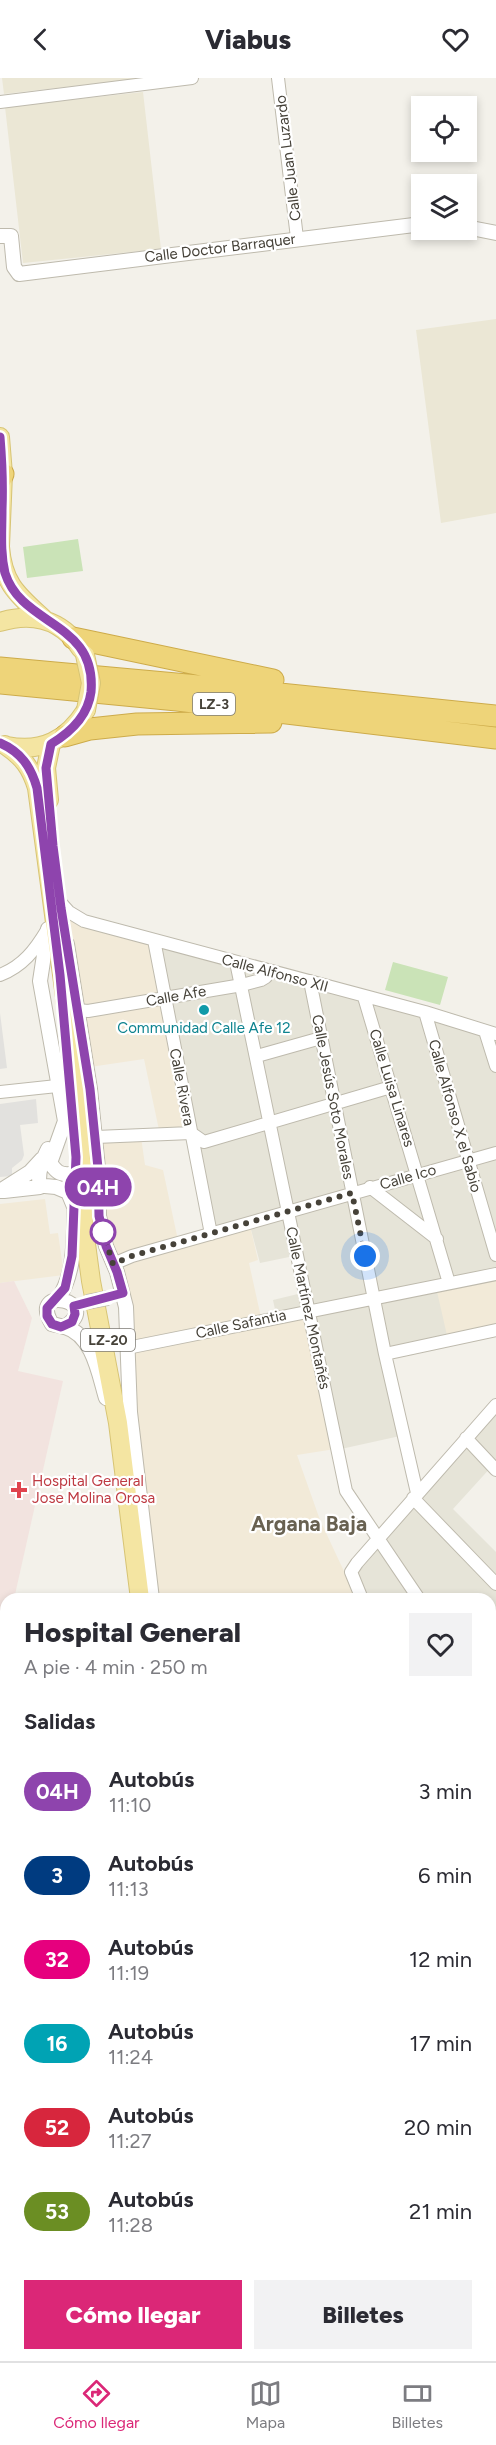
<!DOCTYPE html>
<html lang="es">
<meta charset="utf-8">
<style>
:root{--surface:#fff;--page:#f2f2f3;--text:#2b2b33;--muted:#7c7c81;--line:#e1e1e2;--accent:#db2777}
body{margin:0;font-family:Figtree,sans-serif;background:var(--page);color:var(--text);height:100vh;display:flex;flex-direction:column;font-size:22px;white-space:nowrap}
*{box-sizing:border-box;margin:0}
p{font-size:20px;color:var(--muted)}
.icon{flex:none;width:33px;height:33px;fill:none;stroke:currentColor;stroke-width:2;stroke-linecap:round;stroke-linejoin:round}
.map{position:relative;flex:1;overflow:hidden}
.side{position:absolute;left:0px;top:1515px;width:496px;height:768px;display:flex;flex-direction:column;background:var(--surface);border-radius:18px 18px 0 0;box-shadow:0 3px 9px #0003}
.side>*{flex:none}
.badge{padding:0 12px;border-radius:20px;font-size:21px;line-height:39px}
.tools{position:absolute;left:411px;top:18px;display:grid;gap:12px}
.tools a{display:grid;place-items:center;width:66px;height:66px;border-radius:0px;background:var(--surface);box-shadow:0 3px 9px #0003;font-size:30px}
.you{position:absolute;width:30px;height:30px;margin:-15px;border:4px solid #fff;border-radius:50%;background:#1a73e8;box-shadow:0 0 0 9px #1a73e833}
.map>.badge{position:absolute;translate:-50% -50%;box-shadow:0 0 0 3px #fff}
h2{padding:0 24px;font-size:22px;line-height:54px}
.round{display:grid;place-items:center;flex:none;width:63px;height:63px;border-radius:0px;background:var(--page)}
.head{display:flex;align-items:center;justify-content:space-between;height:102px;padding:0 24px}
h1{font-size:28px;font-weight:800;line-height:45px}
.button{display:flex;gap:12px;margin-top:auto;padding:12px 24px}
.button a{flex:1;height:69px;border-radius:0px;background:var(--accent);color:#fff;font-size:24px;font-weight:800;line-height:69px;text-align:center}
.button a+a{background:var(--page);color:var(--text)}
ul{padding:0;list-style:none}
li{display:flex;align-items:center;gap:18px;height:84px;padding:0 24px}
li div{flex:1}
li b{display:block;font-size:22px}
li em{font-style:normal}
li .badge{min-width:66px;font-weight:700;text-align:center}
header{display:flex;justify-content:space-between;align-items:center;height:78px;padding:0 24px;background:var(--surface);font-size:27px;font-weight:800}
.dock{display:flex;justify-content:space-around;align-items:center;height:84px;border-top:2px solid var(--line);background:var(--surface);font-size:16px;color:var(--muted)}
.dock a{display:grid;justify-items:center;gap:3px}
.dock .on{color:var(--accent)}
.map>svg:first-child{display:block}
.residential{fill:#e6e4d8}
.commercial{fill:#f2ead8}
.education{fill:#ebe7d5}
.medical{fill:#f2e3df}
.green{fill:#cae3b7}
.parking{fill:#e2e1de}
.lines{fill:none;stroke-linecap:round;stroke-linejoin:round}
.minor-casing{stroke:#bebaad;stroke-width:14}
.tertiary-casing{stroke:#bebaad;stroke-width:16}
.primary-casing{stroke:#d7c474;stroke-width:20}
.motorway-casing{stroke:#cdab4a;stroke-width:23}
.minor{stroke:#fff;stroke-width:12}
.tertiary{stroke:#fff;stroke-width:14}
.primary{stroke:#f4e5a2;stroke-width:18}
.motorway{stroke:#eed479;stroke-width:21}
.tertiary-bridge-casing{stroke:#bebaad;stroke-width:16;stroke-linecap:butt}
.primary-bridge-casing{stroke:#d7c474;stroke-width:20;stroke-linecap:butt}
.tertiary-bridge{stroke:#fff;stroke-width:14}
.primary-bridge{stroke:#f4e5a2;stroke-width:18}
.line-casing{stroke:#fff;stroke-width:14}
.line{stroke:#8e44ad;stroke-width:9}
.walk{stroke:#464239;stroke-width:6;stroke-dasharray:0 10.8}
.culture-dot{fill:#0f9aa8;stroke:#fff;stroke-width:2}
.stop-dot{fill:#fff;stroke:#8e44ad;stroke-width:3}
.health-dot{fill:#e0444e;stroke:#fff;stroke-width:2}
.labels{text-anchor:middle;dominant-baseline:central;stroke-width:4.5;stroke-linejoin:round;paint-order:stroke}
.shield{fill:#fff;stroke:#7e7b74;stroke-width:1.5}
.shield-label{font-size:14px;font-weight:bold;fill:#464239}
.street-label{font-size:15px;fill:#464239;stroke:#fff}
.culture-label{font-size:15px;fill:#0d838f;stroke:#fff}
.health-label{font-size:15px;fill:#be3a42;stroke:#fff;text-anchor:start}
.district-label{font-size:21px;font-weight:bold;fill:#686151;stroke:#fff}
</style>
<header><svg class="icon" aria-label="back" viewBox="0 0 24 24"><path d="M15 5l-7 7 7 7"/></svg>Viabus<svg class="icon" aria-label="heart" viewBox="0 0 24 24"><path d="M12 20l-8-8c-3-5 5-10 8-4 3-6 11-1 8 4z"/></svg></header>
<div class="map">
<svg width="496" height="2283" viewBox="0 0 496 2283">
<rect width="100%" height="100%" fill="#f3f1ea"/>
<!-- residential -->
<path class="residential" d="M158 865 496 958V1192L448 1262 383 1275 400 1358 341 1371 276 1236 273 1222 302 1215 294 1178 260 1185 250 1148 212 1153Z
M496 1330V1390L493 1387 453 1431 496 1474V1560L491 1554 490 1521H365L356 1492Z"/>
<!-- commercial -->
<path class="commercial" d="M65 842 80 844 152 865 189 1053 159 1052 144 981 90 989Z
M141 1059 145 1087 163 1092 179 1167 250 1148 258 1182 249 1185 262 1244 306 1235 335 1371 297 1377 320 1442 357 1521H155L123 1205 103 1140 98 1062Z
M45 1121 50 1156 58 1155 64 1197 0 1205V1126Z
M496 1197V1251L448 1262 436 1209Z
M490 1783H496L492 1927 496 1930V1969L491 1978Z
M490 2177H496V2221L491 2222Z
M248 2277H399L400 2283H249Z"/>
<!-- education -->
<path class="education" d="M2 0H144L4 16Z
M143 14 161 171 23 185 5 29Z
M496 241V435L441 445 416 252Z"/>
<!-- medical -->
<path class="medical" d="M14 1203 32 1240 18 1293 63 1303 14 1521H6V1558L0 1585V1205Z"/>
<!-- green -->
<path class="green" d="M78 461 83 493 27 500 23 469Z
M393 884 448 899 440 927 385 912Z
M0 2219 6 2221V2277H81L79 2283H0Z"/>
<!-- parking -->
<path class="parking" d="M0 935 7 990 0 991Z
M36 1021 38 1045 20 1047 24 1077 22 1082 12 1090V1098L0 1099V1026Z"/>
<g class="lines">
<!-- minor casing -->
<g class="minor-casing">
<path id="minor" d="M278 0 297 160
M0 24 192 0
M60 824 69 834 84 843 425 934 496 956
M154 862 211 1156
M236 884 346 1413 419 1521
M0 897C23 888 35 872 47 852
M310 903 385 1276 417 1415
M364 919 449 1205
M78 932 88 933 242 907 261 902 266 899 267 892
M425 934 496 1177
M485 953 496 988
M257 978 321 960
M0 1014 57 1008
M96 1059 191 1055 204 1064 391 1009
M370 1109 437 1161
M113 1186 132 1178 496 1075
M127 1270 496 1196
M385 1276 496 1252
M466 1360 496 1392
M413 1420 496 1506
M362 1521 351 1494 357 1485 496 1327
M0 1999 6 2001
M0 2064 6 2066
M0 2137 6 2139
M0 2206 6 2208
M116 2277 117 2283
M402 2277 404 2283"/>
</g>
<!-- tertiary casing -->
<g class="tertiary-casing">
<path id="tertiary" d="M466 149 496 155
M0 158H11L14 189 19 196 422 146
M48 851 40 903 65 1043 50 1085C56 1093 59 1097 70 1096
M67 866 90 1011 98 1090 99 1138 106 1168 117 1194 126 1229 130 1334 152 1521
M45 1108 56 1109 68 1114 75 1131
M40 1109C37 1095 42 1083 48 1071
M0 1113 30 1094 42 1081
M4 1113 40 1109
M58 1221C77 1193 73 1154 75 1121
M64 1249C105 1224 27 1205 52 1246 56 1247 61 1248 65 1249 93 1257 99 1297 106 1320
M0 1744H6
M245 2277V2283"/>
</g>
<!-- primary casing -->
<g class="primary-casing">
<path id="primary" d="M0 359 3 396 0 468
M0 469C3 507 19 518 45 542
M0 544C33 534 62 542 81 571
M5 667C23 679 31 690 37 710L78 1016 84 1151 91 1203 118 1345 140 1521
M7 668C42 675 67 662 86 632
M49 722 46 690 51 666
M233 2277 234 2283"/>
</g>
<!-- motorway casing -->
<g class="motorway-casing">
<path id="motorway" d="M0 402 3 396
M73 560 273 602
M0 590 242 612 496 638
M0 605 177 622 496 660
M65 658 90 651 137 646 271 644"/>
</g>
<!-- minor -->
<use href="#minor" class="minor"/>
<!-- tertiary -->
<use href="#tertiary" class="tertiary"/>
<!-- primary -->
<use href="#primary" class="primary"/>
<!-- motorway -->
<use href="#motorway" class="motorway"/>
<!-- tertiary-bridge casing -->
<g class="tertiary-bridge-casing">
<path id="tertiary-bridge" d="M87 1224 108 1220"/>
</g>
<!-- primary-bridge casing -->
<g class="primary-bridge-casing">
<path id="primary-bridge" d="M85 577 91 605 86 632"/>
</g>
<!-- tertiary-bridge -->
<use href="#tertiary-bridge" class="tertiary-bridge"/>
<!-- primary-bridge -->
<use href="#primary-bridge" class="primary-bridge"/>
</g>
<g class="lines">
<!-- line casing -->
<g class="line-casing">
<path id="line" d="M0 359C2 383 3 407 2 432 2 454 0 474 5 495 22 549 97 543 91 614 88 638 71 654 51 666L46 690 53 768 61 830 90 1011 98 1090 99 1138 106 1168 117 1194 123 1215 74 1228 75 1236 72 1244 61 1249 52 1246 47 1238V1230L65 1210 72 1178 76 1079 60 897 37 710C31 689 21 674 0 665"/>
</g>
<!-- line -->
<use href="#line" class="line"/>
<!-- walk -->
<path class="walk" d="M103 1154 113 1186 132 1178 352 1115 365 1178"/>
</g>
<!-- markers -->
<circle class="culture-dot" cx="204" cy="932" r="6"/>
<circle class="stop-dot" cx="103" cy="1154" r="12"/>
<path class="health-dot" d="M16 1403h6v6h6v6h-6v6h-6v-6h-6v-6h6z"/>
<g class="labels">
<!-- shield labels -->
<g class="shield">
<rect x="193" y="615" width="42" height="22" rx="4.5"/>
<rect x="81" y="1251" width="54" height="22" rx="4.5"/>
</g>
<g class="shield-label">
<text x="214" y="626">LZ-3</text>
<text x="108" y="1262">LZ-20</text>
</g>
<!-- street labels -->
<g class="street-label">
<text transform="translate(288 80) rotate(-97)">Calle Juan Luzardo</text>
<text transform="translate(220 170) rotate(-7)">Calle Doctor Barraquer</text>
<text transform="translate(275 895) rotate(15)">Calle Alfonso XII</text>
<text transform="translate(176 918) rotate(-10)">Calle Afe</text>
<text transform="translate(182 1009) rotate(79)">Calle Rivera</text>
<text transform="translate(392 1010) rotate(73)">Calle Luisa Linares</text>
<text transform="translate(333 1019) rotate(79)">Calle Jesús Soto Morales</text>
<text transform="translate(455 1038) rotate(74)">Calle Alfonso X el Sabio</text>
<text transform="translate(408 1099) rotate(-16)">Calle Ico</text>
<text transform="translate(308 1230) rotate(78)">Calle Martínez Montañés</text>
<text transform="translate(241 1246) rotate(-12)">Calle Safantia</text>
</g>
<!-- culture labels -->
<g class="culture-label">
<text x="204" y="950">Communidad Calle Afe 12</text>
</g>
<!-- health labels -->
<g class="health-label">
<text x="32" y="1403">Hospital General<tspan x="32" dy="17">Jose Molina Orosa</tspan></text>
</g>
<!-- district labels -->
<g class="district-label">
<text x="309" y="1445">Argana Baja</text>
</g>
</g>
</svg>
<div class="tools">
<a><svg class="icon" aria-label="locate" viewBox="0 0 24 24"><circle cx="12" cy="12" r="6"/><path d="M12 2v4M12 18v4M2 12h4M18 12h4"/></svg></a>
<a><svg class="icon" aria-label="layers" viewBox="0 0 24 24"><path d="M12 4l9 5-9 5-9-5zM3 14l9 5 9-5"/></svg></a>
</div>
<div class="you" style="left:365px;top:1178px"></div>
<b class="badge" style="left:98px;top:1109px;background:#8e44ad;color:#fff">04H</b>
<section class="side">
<div class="head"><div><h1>Hospital General</h1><p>A pie · 4 min · 250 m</p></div><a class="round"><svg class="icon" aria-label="heart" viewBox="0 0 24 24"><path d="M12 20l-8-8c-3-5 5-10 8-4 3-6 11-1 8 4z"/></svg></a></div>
<h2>Salidas</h2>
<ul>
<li><span class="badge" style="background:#8e44ad;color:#fff">04H</span><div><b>Autobús</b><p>11:10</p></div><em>3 min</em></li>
<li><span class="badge" style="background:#003b80;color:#fff">3</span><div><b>Autobús</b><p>11:13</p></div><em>6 min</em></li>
<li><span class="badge" style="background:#e6007e;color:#fff">32</span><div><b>Autobús</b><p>11:19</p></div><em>12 min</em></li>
<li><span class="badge" style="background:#00a3b4;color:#fff">16</span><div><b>Autobús</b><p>11:24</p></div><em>17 min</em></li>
<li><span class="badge" style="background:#d7263d;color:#fff">52</span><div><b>Autobús</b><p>11:27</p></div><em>20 min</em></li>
<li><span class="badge" style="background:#6b8e23;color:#fff">53</span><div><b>Autobús</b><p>11:28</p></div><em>21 min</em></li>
</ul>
<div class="button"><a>Cómo llegar</a><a>Billetes</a></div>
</section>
</div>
<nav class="dock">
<a class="on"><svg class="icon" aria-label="directions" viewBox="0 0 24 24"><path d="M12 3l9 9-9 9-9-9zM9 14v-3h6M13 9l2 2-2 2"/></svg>Cómo llegar</a>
<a><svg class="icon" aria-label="map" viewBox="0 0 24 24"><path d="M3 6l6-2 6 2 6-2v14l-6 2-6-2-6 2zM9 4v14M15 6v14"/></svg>Mapa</a>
<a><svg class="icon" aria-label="tickets" viewBox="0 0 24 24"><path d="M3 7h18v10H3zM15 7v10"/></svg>Billetes</a>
</nav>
